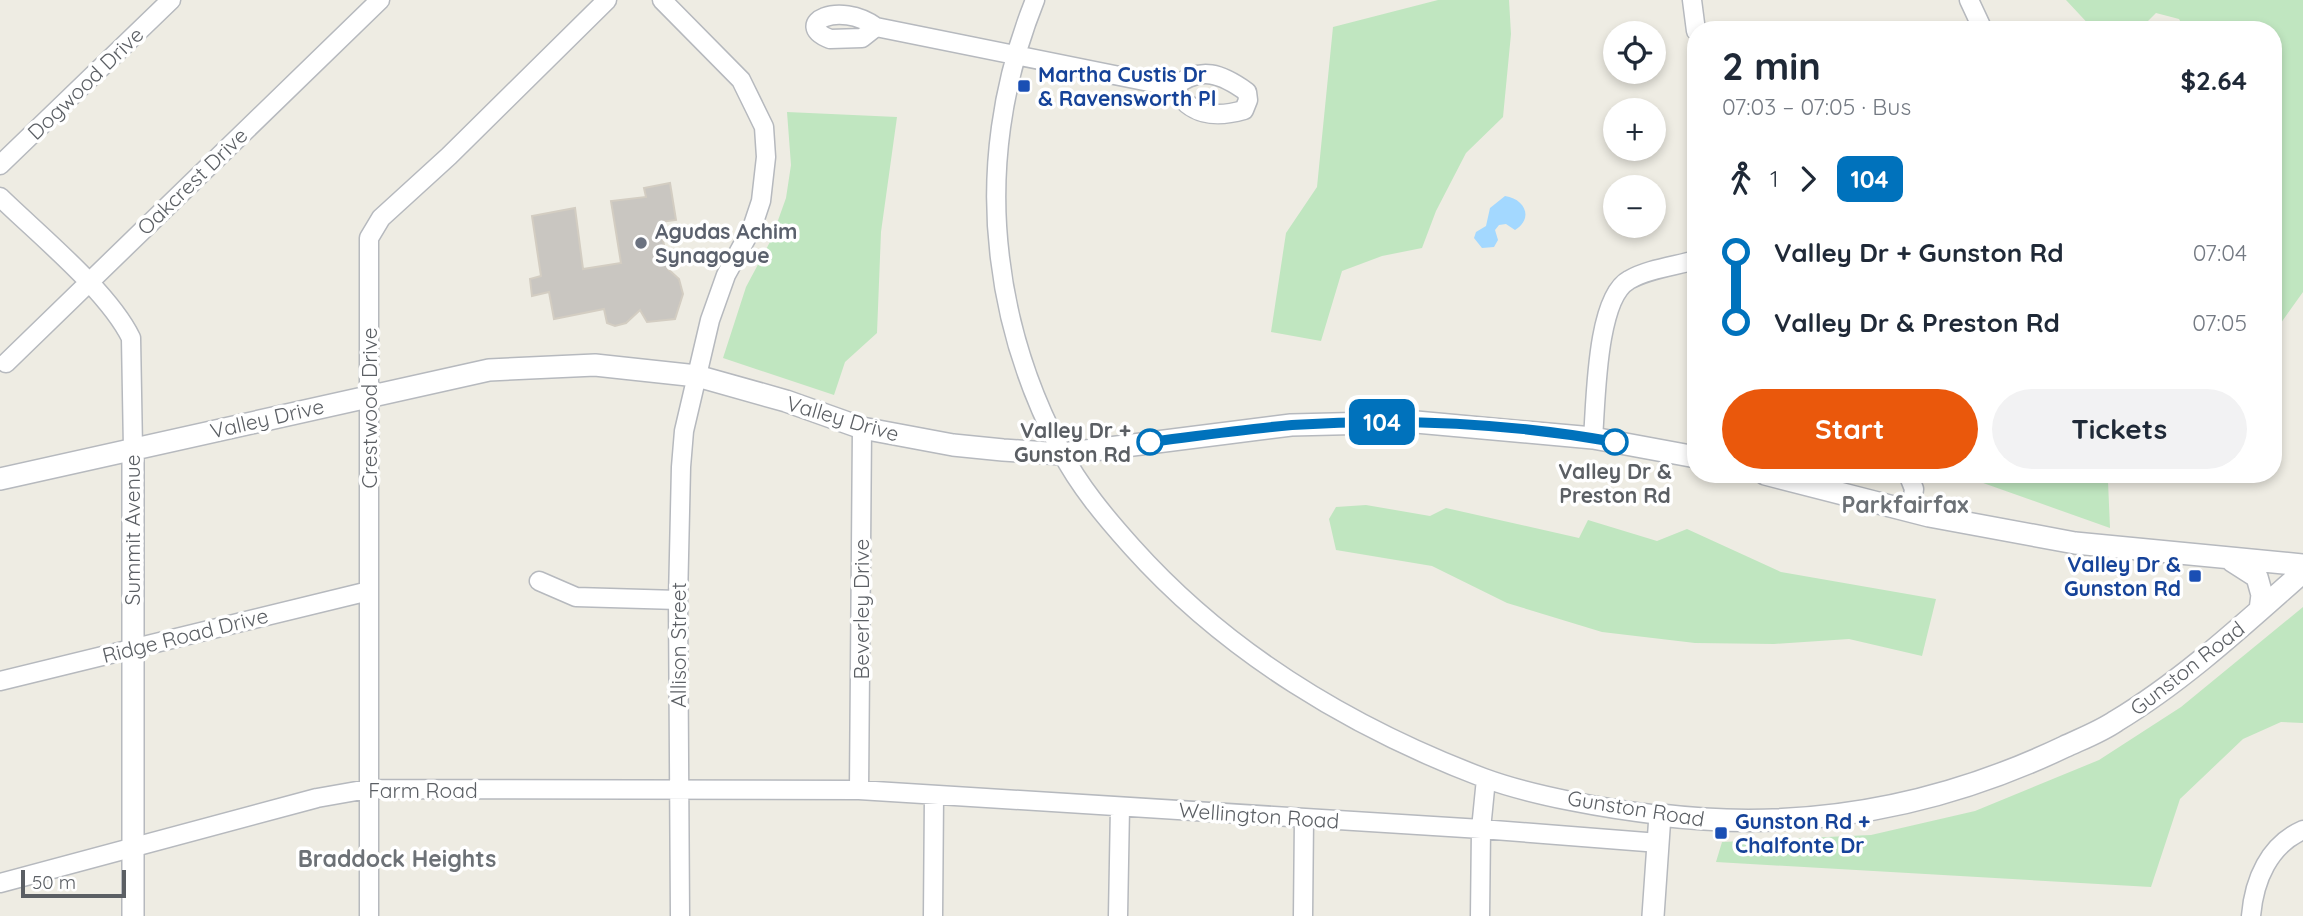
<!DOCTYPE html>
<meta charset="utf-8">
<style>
:root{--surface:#fff;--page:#f2f2f3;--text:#1f2937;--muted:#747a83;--accent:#ea580c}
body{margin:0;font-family:Quicksand,sans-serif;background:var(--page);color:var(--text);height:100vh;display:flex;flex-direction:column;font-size:26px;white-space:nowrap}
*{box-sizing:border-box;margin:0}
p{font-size:23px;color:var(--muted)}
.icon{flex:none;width:38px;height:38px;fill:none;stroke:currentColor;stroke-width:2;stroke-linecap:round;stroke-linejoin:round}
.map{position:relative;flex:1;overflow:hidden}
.details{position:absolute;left:1687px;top:21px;width:595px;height:462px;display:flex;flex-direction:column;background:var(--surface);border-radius:28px;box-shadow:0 4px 10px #0003}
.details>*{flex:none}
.badge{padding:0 14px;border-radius:10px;font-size:24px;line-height:46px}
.controls{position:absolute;left:1603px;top:21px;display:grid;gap:14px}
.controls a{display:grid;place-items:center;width:63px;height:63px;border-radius:50%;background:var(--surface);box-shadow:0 4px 10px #0003;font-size:35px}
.scale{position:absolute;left:21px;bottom:18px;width:105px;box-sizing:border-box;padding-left:7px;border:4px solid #5b5f64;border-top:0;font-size:19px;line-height:24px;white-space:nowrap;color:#5b5f64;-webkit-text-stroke:5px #fff;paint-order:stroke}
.map>.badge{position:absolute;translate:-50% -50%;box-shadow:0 0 0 4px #fff}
.legs{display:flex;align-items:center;gap:10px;height:77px;padding:0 35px;font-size:23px}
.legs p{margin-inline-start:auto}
.overview{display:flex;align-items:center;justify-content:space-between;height:119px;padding:0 35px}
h1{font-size:38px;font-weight:700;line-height:52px}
.primary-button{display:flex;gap:14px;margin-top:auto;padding:14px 35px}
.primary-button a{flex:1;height:80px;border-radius:42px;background:var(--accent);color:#fff;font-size:28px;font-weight:700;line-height:80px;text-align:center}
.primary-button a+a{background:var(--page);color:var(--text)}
ul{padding:0 35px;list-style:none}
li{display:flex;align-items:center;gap:24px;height:70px;font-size:26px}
li i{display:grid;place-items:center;width:10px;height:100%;margin:0 9px;background:currentColor}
li i::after{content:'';width:18px;height:18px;margin:-9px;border:5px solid;border-radius:50%;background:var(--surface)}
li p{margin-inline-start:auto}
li:first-child i{background:linear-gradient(#0000 50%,currentColor 0)}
li:last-child i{background:linear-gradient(currentColor 50%,#0000 0)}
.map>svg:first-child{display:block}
.green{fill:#c0e6c0}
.water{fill:#a3d8ff}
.building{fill:#c9c6c1;stroke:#d3cdc2;stroke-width:2}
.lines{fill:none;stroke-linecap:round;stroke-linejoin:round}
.minor-casing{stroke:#b6b9be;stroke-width:21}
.tertiary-casing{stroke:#b6b9be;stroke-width:24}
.minor{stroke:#fff;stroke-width:18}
.tertiary{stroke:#fff;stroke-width:21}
.line-1-casing{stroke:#fff;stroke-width:16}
.line-1{stroke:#0072bc;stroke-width:10}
.transit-dot{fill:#1a4fb4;stroke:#fff;stroke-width:2.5}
.worship-dot{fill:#6b7280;stroke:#fff;stroke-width:2.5}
.stop-1-dot{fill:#fff;stroke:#0072bc;stroke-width:3.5}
.labels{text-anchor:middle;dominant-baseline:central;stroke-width:7;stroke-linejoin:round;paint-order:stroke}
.transit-label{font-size:21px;font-weight:bold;fill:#164399;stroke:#fff;text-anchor:start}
.street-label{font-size:21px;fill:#5b5f64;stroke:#fff}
.worship-label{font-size:21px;font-weight:bold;fill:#5b616d;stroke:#fff;text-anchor:start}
.stop-label{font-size:21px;font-weight:bold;fill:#5b5f64;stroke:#fff;text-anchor:end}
.neighbourhood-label{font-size:23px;font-weight:bold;fill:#6c7176;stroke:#fff}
</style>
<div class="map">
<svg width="2303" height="916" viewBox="0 0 2303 916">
<rect width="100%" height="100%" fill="#eeece3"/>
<!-- green -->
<path class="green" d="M1438 0H1509L1511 34 1503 117 1466 153 1436 211 1422 248 1382 256 1342 271 1321 341 1271 332 1286 233 1317 187 1333 27Z
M2066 0H2303V292L2273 334V30H2185L2179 19 2156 13 2139 30H2094Z
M787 112 897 117 881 232 877 333 845 362 834 395 723 358 746 287 771 240 786 198 791 165Z
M1970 474H2152L2108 481 2110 528 1969 478Z
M1366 505 1430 516 1446 508 1579 538 1588 520 1657 541 1687 529 1781 572 1936 599 1922 656 1849 639 1774 644 1695 643 1602 632 1507 603 1432 566 1336 550 1329 519 1336 507Z
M2303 607V723L2281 722 2243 739 2180 799 2151 887 1716 862 1722 842 1871 835 1975 811 2099 760 2181 707Z"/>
<!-- water -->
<path class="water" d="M1505 196C1525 199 1534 218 1515 230L1506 224 1499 225 1495 230 1498 240 1494 247 1482 248 1474 238 1476 232 1486 226 1490 208Z"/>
<!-- building -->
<path class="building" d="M670 183 676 220 660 222 668 269 679 279 683 294 675 319 647 322 640 310 626 323 615 326 607 323 604 309 554 319 549 292 532 296 530 279 541 276 532 216 575 208 583 269 621 263 611 201 646 197 644 188Z"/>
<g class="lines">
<!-- minor casing -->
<g class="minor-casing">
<path id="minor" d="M662 0 741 80 764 127 766 157 761 201 752 228 726 275 710 320 684 431 681 467 678 600 680 916
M1035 0C1002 82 989 171 1000 258 1008 326 1029 391 1061 451 1079 486 1106 518 1132 547 1227 653 1352 728 1484 778 1533 796 1607 809 1660 815
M1692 0 1696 31
M1969 0 1983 30
M876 27 862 38 830 39C791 24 839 0 876 27L1174 87C1201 65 1222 74 1247 92L1248 100 1244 110C1216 118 1189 116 1174 87
M0 165 171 0
M0 197C39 235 108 291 131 338L133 449
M6 363 380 0
M1593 438C1596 402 1596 298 1629 280 1648 269 1675 266 1696 260
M1908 474 1914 489 1911 511
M539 581 576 597 678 600
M0 681 369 591
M859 790 862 428
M0 883 317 798 368 789 859 790 1481 829 1659 843
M369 916V238L381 218 449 156 607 0
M933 916 934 795
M1118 916 1120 807
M1303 916 1304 818
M1480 916 1481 829 1486 779
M2251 916C2254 880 2269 845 2303 830"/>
</g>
<!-- tertiary casing -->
<g class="tertiary-casing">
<path id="tertiary" d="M1765 474 1929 516 2075 543 2303 565
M0 479 489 370 595 365 697 376 786 401 862 428 953 445 1003 450 1062 454 1291 425 1416 422 1593 438 1696 457
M2232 561 2257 577 2262 595 2260 610
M133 916V449
M1653 916 1660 815C1800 832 1936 808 2064 747 2081 739 2100 732 2116 721 2184 680 2244 624 2303 572"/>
</g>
<!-- minor -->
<use href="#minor" class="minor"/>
<!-- tertiary -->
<use href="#tertiary" class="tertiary"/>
</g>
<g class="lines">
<!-- line-1 casing -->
<g class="line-1-casing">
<path id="line-1" d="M1150 442C1197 436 1245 429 1292 425 1399 418 1509 423 1615 442"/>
</g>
<!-- line-1 -->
<use href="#line-1" class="line-1"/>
</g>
<!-- markers -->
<g class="transit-dot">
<rect x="1017" y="79" width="14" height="14" rx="3.5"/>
<rect x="2188" y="569" width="14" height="14" rx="3.5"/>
<rect x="1714" y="826" width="14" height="14" rx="3.5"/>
</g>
<circle class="worship-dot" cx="641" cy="243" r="7"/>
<g class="stop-1-dot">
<circle cx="1150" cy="442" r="12"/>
<circle cx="1615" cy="442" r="12"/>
</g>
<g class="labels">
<!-- transit labels -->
<g class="transit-label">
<text x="1038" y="74">Martha Custis Dr<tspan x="1038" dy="24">&amp; Ravensworth Pl</tspan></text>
<text x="2181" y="564" text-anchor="end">Valley Dr &amp;<tspan x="2181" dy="24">Gunston Rd</tspan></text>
<text x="1735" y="821">Gunston Rd +<tspan x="1735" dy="24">Chalfonte Dr</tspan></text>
</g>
<!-- street labels -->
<g class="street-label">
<text transform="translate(85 83) rotate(-44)">Dogwood Drive</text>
<text transform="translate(192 181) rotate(-44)">Oakcrest Drive</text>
<text transform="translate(369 408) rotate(-90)">Crestwood Drive</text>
<text transform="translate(267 418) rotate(-13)">Valley Drive</text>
<text transform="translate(843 418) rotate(16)">Valley Drive</text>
<text transform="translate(132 530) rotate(-90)">Summit Avenue</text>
<text transform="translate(861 609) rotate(-90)">Beverley Drive</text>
<text transform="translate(185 635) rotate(-14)">Ridge Road Drive</text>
<text transform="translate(678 645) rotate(-90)">Allison Street</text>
<text transform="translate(2187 668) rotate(-38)">Gunston Road</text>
<text x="423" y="790">Farm Road</text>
<text transform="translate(1636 808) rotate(9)">Gunston Road</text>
<text transform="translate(1259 815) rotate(4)">Wellington Road</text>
</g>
<!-- worship labels -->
<g class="worship-label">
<text x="655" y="231">Agudas Achim<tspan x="655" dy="24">Synagogue</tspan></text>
</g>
<!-- stop labels -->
<g class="stop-label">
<text x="1131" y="430">Valley Dr +<tspan x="1131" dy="24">Gunston Rd</tspan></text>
<text x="1615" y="471" text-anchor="middle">Valley Dr &amp;<tspan x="1615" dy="24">Preston Rd</tspan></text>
</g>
<!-- neighbourhood labels -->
<g class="neighbourhood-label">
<text x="1905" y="504">Parkfairfax</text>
<text x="397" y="858">Braddock Heights</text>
</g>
</g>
</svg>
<div class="controls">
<a><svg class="icon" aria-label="locate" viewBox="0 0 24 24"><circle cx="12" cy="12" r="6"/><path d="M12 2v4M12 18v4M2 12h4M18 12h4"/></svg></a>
<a>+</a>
<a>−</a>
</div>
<div class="scale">50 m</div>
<b class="badge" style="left:1382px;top:422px;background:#0072bc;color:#fff">104</b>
<section class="details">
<div class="overview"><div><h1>2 min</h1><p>07:03 – 07:05 · Bus</p></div><b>$2.64</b></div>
<div class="legs"><svg class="icon" aria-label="walk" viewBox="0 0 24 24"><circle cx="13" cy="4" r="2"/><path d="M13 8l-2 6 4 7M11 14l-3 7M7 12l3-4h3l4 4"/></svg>1<svg class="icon" aria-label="forward" viewBox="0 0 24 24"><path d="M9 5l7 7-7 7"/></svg><b class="badge" style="background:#0072bc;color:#fff">104</b></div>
<ul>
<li><i style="color:#0072bc"></i><b>Valley Dr + Gunston Rd</b><p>07:04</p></li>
<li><i style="color:#0072bc"></i><b>Valley Dr &amp; Preston Rd</b><p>07:05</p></li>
</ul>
<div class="primary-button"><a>Start</a><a>Tickets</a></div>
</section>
</div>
